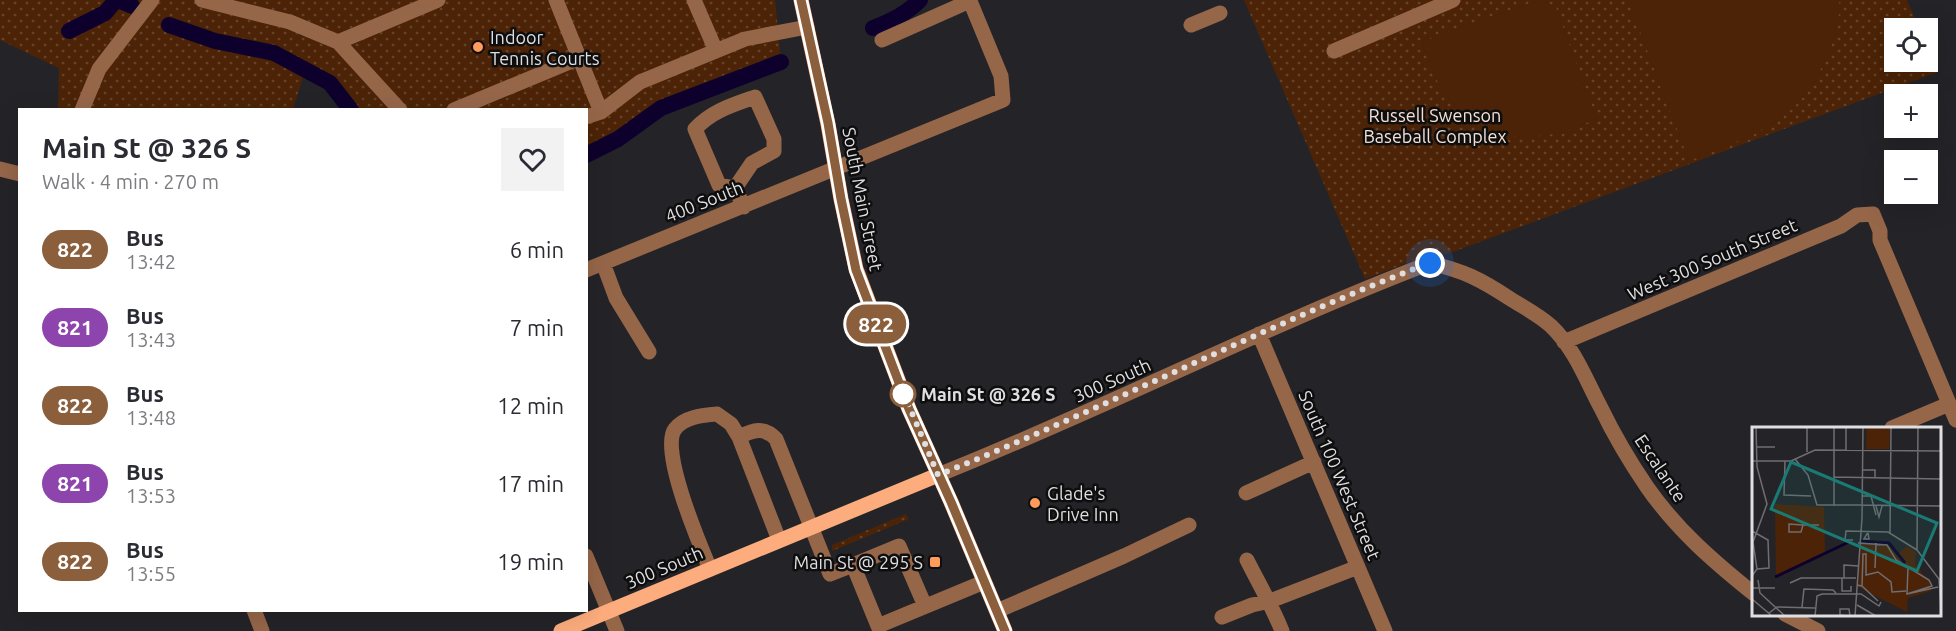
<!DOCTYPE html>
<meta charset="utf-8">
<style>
:root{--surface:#fff;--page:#f2f2f3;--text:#2b2b33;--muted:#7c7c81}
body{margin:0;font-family:Ubuntu,sans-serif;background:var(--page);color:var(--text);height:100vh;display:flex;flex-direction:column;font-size:22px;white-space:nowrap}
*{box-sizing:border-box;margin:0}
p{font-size:20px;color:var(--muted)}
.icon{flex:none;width:33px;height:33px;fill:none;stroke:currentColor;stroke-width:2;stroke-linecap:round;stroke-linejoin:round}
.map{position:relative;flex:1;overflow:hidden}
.details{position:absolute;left:18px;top:108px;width:570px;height:504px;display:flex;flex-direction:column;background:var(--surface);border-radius:0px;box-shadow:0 6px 24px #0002}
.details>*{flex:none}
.badge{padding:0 12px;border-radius:20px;font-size:21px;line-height:39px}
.fabs{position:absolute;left:1884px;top:18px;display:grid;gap:12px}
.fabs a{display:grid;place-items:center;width:54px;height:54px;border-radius:0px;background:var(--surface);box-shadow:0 6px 24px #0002;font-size:30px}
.you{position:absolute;width:30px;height:30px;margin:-15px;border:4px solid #fff;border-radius:50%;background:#1a73e8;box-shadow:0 0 0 9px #1a73e833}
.map>.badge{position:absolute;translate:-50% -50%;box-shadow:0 0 0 3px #fff}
.round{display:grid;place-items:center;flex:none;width:63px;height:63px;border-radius:0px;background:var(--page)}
.head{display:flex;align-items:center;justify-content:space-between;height:102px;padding:0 24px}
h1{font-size:28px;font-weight:700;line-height:45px}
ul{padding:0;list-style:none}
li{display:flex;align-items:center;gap:18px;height:78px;padding:0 24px}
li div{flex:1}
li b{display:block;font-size:22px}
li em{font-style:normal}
li .badge{min-width:66px;font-weight:700;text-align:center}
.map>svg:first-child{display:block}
.grass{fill:url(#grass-dots)}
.garden{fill:#4c2306}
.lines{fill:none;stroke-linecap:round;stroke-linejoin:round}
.canal{stroke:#0e002c;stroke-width:16}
.minor{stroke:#966649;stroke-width:15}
.major{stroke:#fdad7d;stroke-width:15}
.line-casing{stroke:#fff;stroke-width:14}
.line{stroke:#8b5e3c;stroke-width:9}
.walk{stroke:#dfdee1;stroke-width:6;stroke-dasharray:0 10.8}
.poi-dot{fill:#ff9b5b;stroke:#0e0e0f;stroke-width:2}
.stop-dot{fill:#fff;stroke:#8b5e3c;stroke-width:3}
.labels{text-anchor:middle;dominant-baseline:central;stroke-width:5;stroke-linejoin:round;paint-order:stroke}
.poi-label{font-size:18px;fill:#dfdee1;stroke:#0e0e0f;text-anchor:start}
.park-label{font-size:18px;fill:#f4dfd4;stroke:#0e0e0f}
.street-label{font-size:18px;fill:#dfdee1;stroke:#0e0e0f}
.stop-label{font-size:18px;font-weight:bold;fill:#dfdee1;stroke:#0e0e0f;text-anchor:start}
.inset-river{fill:none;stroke:#0e002c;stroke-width:3}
.inset-road{fill:none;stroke:#6f6e72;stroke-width:1.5}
.view{fill:#197b74;fill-opacity:0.15;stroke:#197b74;stroke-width:3}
.inset-edge{fill:none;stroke:#dfdee1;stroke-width:3}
</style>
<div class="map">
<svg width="1956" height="631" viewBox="0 0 1956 631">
<defs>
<pattern id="grass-dots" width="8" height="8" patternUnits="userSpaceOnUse" patternTransform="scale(1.5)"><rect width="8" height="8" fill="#4c2306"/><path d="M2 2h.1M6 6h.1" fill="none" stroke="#65422a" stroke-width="1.8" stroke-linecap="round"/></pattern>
</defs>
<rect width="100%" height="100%" fill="#242428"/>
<!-- grass -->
<path class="grass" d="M0 0H775L781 62 661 108 618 139 587 155 586 110 351 109 330 83 305 71 293 109H58L59 68 0 40Z
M1244 0H1907L1919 28H1894V62H1928V47L1938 72 1447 254 1435 252 1365 279Z
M906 514 909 519 832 551V545Z"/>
<!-- garden -->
<path class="garden" d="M1539 0 1556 7 1596 119 1562 133 1529 137 1497 135 1463 116 1440 88 1421 42Z
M1628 0H1839C1841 17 1835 38 1828 54 1820 72 1810 91 1796 105 1767 133 1725 146 1689 161Z"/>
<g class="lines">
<!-- canal -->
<path class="canal" d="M118 0 132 6
M169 25 215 41 274 53 330 83 351 110
M873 28C891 21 906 14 920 0
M69 31 105 13 116 0
M586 155 618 139 661 108 781 62"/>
<!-- minor -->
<path class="minor" d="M202 0 290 22 338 42 400 110
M556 0 601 112
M694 0 716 51
M1191 25 1220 13
M338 42 438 0
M1334 51 1453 0
M82 110 99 69 152 0
M454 110 579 58
M586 117 601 112 640 82 745 39 807 27
M0 169 20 174
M735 188 719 185 695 129C712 111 732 105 755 97L774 139V151L752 163 735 188 744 207
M603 263 616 298 649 352
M586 270 1003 100 1001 76 970 1 882 40
M1259 334 1385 631
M1564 342 1841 226 1857 215 1873 214 1880 231V240L1956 420
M1892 428 1949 404
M739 437C753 430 764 426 776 439L830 574 853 565 878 626 984 582
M938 475C1104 409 1263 327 1430 263 1464 271 1480 279 1509 298 1523 307 1539 315 1551 326 1575 349 1586 380 1601 408 1614 435 1630 462 1647 487 1677 530 1713 561 1754 594
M1246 493 1314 462
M586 556 617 631
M1247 560C1259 584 1272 606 1282 631
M853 565 899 546 925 606
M710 569C700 545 659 449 675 429 684 417 703 415 717 414L731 424 739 437 779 540
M254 610 262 631
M997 611 1124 556 1189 525
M1785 614 1818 631
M1222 617 1252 605 1270 601 1358 567"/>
<!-- major -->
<path class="major" d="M801 0 828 124 841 199 856 269 909 409 951 502 1005 631
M561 631 938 475"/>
</g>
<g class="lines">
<!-- line casing -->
<g class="line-casing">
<path id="line" d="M801 0 828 123 841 199 856 270 909 409 951 502 1005 631"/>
</g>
<!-- line -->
<use href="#line" class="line"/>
<!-- walk -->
<path class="walk" d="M903 394 902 389 938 475C1104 409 1263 326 1430 263"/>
</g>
<!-- markers -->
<g class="poi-dot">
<circle cx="478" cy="47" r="6"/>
<circle cx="1035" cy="503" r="6"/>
<rect x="929" y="556" width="12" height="12" rx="3"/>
</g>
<circle class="stop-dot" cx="903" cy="394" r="12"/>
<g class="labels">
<!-- poi labels -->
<g class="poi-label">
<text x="490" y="37">Indoor<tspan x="490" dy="21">Tennis Courts</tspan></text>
<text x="1047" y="493">Glade's<tspan x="1047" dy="21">Drive Inn</tspan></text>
<text x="923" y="562" text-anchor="end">Main St @ 295 S</text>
</g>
<!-- park labels -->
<g class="park-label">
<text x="1435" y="115">Russell Swenson<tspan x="1435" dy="21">Baseball Complex</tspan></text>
</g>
<!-- street labels -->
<g class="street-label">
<text transform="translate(863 199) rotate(79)">South Main Street</text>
<text transform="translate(704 201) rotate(-22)">400 South</text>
<text transform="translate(1712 259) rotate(-23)">West 300 South Street</text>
<text transform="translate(1112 380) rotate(-24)">300 South</text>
<text transform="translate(1661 468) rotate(56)">Escalante</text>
<text transform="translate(1340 475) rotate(67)">South 100 West Street</text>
<text transform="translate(664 567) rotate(-23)">300 South</text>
</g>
<!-- stop labels -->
<g class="stop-label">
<text x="921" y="394">Main St @ 326 S</text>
</g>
</g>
<!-- overview -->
<g transform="translate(1752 427)">
<rect width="189" height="189" fill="#242428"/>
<path d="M115 0H138L137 22H114ZM23 77 72 80 73 125 24 149ZM126 113 137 116 145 128 155 119 164 125 163 137 178 156 179 164 156 171 155 185 106 160 109 114Z" fill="#4c2306"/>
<path d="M44 78V94H27L32 80ZM24 94 35 100 30 110 48 111 46 132 28 128ZM65 114V125L49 132 50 115Z" fill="#4c2306"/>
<path class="inset-river" d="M109 114 137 116 153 136M23 150 99 114"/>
<path class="inset-road" d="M55 0V25M166 0 165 123 187 152 189 182M4 20H23M94 24V0M43 32 56 48 65 78H110M0 34H39L63 23 189 24M33 34 32 68 59 69M110 43H123V51M82 50 189 52M111 69H119L124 88M110 78 189 79M82 79V0M124 79 127 90 130 79M51 98 37 97V105H49L51 98H67M0 104 16 113 17 141 5 142M116 105 112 112H117L116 106M138 106 139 0M101 113H93L94 104 136 105 165 123M106 116 135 118 144 133 177 153 180 159 155 167 156 141M114 139V148L126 145 139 155 140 165 154 164M123 141 124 116M0 149 5 142 1 115 15 77 5 40 4 0M90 151V164H99V159M92 151V138L107 139M6 153 8 166 33 189M38 156 49 151H104M105 158 110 159 111 127H114V139M110 159 126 174M0 161H23M155 167 186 160M0 172 20 189M105 178 124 189M50 180 52 162 81 163 84 166M17 186 25 180 63 181M63 189 65 169 70 167H109L127 179 129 175M96 189 88 188V182H97L98 189M103 189 110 91 111 0"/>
<path class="view" d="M39 35 185 96 165 144 19 82Z"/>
<rect width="189" height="189" class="inset-edge"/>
</g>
</svg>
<div class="fabs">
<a><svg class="icon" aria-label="locate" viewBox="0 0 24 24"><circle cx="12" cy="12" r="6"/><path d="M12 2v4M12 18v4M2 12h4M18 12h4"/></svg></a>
<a>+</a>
<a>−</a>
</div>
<div class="you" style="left:1430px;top:263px"></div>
<b class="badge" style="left:876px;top:324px;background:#8b5e3c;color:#fff">822</b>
<section class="details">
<div class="head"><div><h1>Main St @ 326 S</h1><p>Walk · 4 min · 270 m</p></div><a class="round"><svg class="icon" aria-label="heart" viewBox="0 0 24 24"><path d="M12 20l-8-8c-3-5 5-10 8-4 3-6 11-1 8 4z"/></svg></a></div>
<ul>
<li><span class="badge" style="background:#8b5e3c;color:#fff">822</span><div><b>Bus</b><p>13:42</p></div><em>6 min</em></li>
<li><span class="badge" style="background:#8e44ad;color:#fff">821</span><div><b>Bus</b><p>13:43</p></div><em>7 min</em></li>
<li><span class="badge" style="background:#8b5e3c;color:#fff">822</span><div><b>Bus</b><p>13:48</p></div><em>12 min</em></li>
<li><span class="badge" style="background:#8e44ad;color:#fff">821</span><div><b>Bus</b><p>13:53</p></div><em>17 min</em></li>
<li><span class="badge" style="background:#8b5e3c;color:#fff">822</span><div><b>Bus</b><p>13:55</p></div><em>19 min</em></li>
</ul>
</section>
</div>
